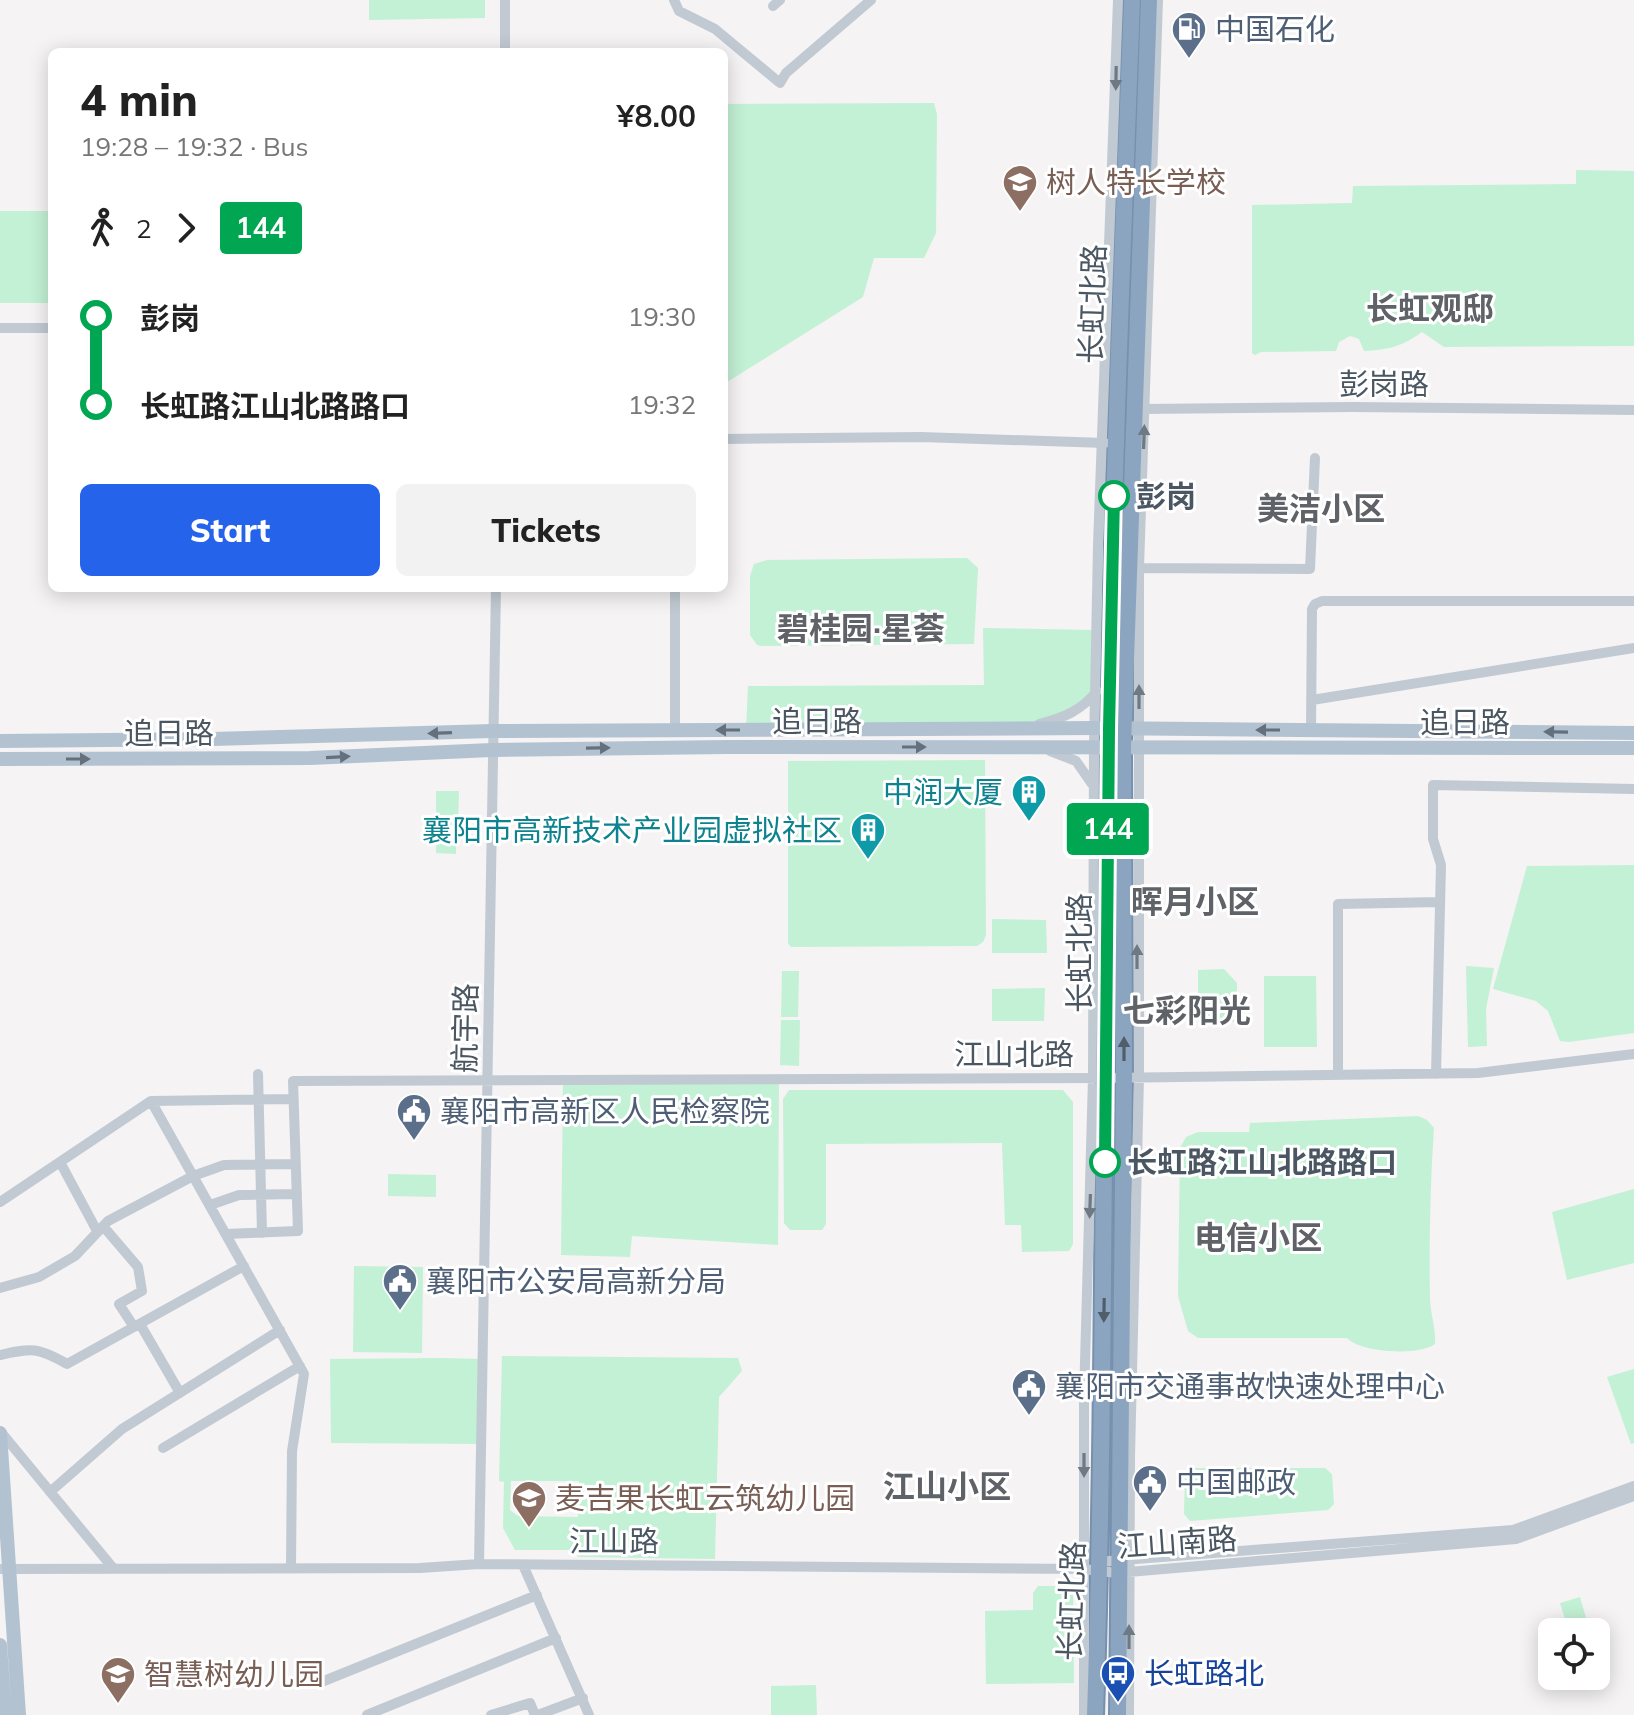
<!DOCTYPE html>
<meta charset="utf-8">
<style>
:root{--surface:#fff;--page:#f2f2f2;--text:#222;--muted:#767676;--accent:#2563eb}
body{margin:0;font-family:Mulish,"Noto Sans SC",sans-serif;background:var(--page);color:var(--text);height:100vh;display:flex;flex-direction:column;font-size:30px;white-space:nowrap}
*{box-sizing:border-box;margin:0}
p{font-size:26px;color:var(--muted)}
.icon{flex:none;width:44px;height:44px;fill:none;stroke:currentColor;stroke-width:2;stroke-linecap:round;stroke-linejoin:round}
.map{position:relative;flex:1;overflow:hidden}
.drawer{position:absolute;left:48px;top:48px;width:680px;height:544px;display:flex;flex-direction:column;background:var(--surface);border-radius:12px;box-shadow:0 4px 20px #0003}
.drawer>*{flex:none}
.badge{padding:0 16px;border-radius:6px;font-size:28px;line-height:52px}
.fabs{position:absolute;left:1538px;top:1618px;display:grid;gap:16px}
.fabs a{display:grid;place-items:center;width:72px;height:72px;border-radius:12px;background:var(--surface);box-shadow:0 4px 20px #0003;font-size:40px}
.map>.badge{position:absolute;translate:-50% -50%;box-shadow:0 0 0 4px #fff}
.legs{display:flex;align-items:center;gap:12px;height:88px;padding:0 32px;font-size:26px}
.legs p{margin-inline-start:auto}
.head{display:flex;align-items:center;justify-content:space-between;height:136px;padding:0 32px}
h1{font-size:44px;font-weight:800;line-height:60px}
.primary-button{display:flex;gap:16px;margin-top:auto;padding:16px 32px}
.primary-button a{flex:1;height:92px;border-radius:12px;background:var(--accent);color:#fff;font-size:32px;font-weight:800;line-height:92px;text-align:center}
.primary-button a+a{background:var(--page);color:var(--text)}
ul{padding:0 32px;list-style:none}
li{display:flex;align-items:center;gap:28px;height:88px;font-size:30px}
li i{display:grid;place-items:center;width:12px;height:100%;margin:0 10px;background:currentColor}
li i::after{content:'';width:20px;height:20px;margin:-10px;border:6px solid;border-radius:50%;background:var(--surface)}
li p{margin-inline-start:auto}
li:first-child i{background:linear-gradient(#0000 50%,currentColor 0)}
li:last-child i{background:linear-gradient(currentColor 50%,#0000 0)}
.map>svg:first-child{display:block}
.green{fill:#c3f1d5;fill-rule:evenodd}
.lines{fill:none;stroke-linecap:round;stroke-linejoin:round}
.highway-casing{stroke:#7690ad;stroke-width:20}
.minor{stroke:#c1cad2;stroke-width:10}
.major{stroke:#b3c2d1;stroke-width:14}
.highway{stroke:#8ba5c1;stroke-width:16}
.oneway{fill:#6e7983}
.oneway2{fill:#64717d}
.oneway3{fill:#505e6b}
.line-1-casing{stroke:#fff;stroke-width:18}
.line-1{stroke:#00a651;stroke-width:12}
.stop-1-dot{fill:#fff;stroke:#00a651;stroke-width:4}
.labels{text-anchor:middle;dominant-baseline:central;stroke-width:6;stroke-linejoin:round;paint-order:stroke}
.service-label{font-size:30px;fill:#4e5e75;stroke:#fff;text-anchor:start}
.education-label{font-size:30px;fill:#785e54;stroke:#fff;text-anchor:start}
.street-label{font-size:30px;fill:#4a5661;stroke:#fff}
.stop-label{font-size:30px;font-weight:bold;fill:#4a5661;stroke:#fff;text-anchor:start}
.culture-label{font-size:30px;fill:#0d838f;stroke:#fff;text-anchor:end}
.transit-label{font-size:30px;fill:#164399;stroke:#fff;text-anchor:start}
.neighbourhood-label{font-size:32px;font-weight:bold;fill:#5f6368;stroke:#fff}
</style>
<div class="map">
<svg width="1634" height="1715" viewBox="0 0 1634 1715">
<rect width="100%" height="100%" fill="#f5f3f3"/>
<!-- green -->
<path class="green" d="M369 0H485V18L369 20Z
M934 103 937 114 936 233 924 258H874L863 297 724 384V104Z
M1576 170 1634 171V346L1444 347 1422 332C1403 346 1388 350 1364 351L1359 339 1350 336 1339 342 1336 351 1261 352 1255 355 1252 353V205L1352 203 1353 186 1576 184Z
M0 211H52V303H0Z
M967 558 978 568 974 644 762 646 757 645 750 635V576L754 564 767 560Z
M983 628 1096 630 1095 694 1081 708 1017 729 746 730 748 686 984 685Z
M985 760 986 935 983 942 977 946 791 947 788 943V761Z
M436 791H459L458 825H436Z
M436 828H456V854L436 853Z
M1634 865V1033L1569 1042 1560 1041 1548 1011 1536 1001 1493 989 1527 866Z
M992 919 1046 920 1047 953H992Z
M1466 966 1494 968 1486 1009 1487 1046 1468 1047Z
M1224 969 1237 983V1022H1198V970Z
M782 971H799L798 1017H781Z
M1264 976H1316L1317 1047H1264Z
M1045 988 1044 1021H992V989Z
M781 1020H800L799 1066 780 1065Z
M779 1079 778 1245 632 1236 630 1257 561 1255 563 1080Z
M789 1090H1063L1073 1102V1244L1069 1251 1022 1252 1021 1225H1005L1002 1143 826 1144V1224L822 1230H790L784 1223 783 1099Z
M1418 1116 1427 1120 1434 1128C1430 1186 1429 1243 1430 1301 1431 1316 1436 1329 1435 1344 1419 1356 1361 1353 1347 1338H1198L1188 1331 1178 1296 1180 1148 1186 1137 1198 1132H1249L1250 1123Z
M388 1174 436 1175V1197L388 1196Z
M1634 1189V1263L1567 1280 1552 1212Z
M354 1266 423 1267 422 1353 353 1352Z
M502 1356 738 1358 742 1371 719 1397 715 1559 578 1557 577 1550H515L503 1528 504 1482 499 1481ZM579 1481 578 1517 518 1516 510 1510 511 1481Z
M440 1358 483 1359 481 1444 331 1443 330 1359Z
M1634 1369V1443L1631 1444 1607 1377Z
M1191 1468H1325L1332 1474 1334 1504 1328 1510 1190 1521 1184 1514 1185 1474Z
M1038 1586H1073L1074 1683 986 1684 985 1611 1033 1610V1593Z
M1580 1597 1590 1632H1569L1560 1603Z
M816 1685 817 1715H771V1686Z"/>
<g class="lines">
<!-- highway casing -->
<g class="highway-casing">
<path id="highway" d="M1095 1715C1106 1385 1102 1054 1109 724 1113 482 1123 241 1132 0
M1118 1715 1124 1078 1123 746 1149 0"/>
</g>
<!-- minor -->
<path class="minor" d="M674 0 679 11 715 29 780 83 786 73 871 0
M773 6 780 0
M505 52V0
M0 328H52
M1140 409 1353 407 1634 410
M724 439 921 437 1105 443
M1139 568 1310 569 1315 458
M675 588V730
M1312 700 1634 648
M1039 724C1063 718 1081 711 1097 691
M1311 730 1312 609 1315 604 1322 601H1634
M1050 751 1076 761 1092 784
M258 1074 262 1233
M1436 1074 1441 865 1433 839V785L1634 789
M1338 1075V904L1440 902
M151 1101 293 1099
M60 1162 97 1231
M0 1202 151 1101 304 1374 292 1451 291 1568
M210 1205 239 1195 297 1194
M103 1226 138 1267 142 1291 119 1304 134 1327
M226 1234 298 1231 293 1081 1106 1078 1478 1073 1634 1054
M0 1288 39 1277 75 1256 108 1221 193 1176 224 1165 296 1164
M140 1324 180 1393
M0 1355C32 1348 38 1347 67 1364L244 1266
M0 1431 113 1568
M163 1448 300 1366
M50 1492 122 1429 280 1330
M1097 1562 1513 1530 1634 1486
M479 1564 496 588
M523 1565 589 1715
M0 1569 420 1568 479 1564 1084 1569 1117 1573 1516 1539 1634 1496
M319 1683 537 1595
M367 1715 556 1638
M491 1715 530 1703 535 1715
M538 1715 583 1698
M1084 1715V1398L1093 1078 1094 745 1098 545 1118 0
M1129 1715 1130 1457 1139 1077V568L1158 0"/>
<!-- major -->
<path class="major" d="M0 741 213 739 492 731 1094 728 1634 733
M0 759 310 758 492 750 727 747 1634 748
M0 1433 19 1715
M0 1645 5 1715"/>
<!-- highway -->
<use href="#highway" class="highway"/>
</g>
<!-- one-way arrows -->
<defs><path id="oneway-solid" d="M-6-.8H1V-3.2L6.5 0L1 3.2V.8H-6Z" transform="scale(2)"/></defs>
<g class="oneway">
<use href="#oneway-solid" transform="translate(1116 78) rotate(91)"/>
<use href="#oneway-solid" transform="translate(1144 437) rotate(-88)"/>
<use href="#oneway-solid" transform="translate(1139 697) rotate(-90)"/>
<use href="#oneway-solid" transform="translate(1137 957) rotate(-90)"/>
<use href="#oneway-solid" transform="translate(1090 1206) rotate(92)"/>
<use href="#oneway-solid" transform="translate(1084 1465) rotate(90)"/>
<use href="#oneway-solid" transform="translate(1129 1637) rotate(-90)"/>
</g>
<g class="oneway2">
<use href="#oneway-solid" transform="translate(728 730) rotate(180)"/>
<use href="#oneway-solid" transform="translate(1268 730) rotate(-180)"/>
<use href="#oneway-solid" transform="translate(1556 732) rotate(-179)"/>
<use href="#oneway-solid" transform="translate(440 733) rotate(178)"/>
<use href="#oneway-solid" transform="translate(914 747)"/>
<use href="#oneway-solid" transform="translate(598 748) rotate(-1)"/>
<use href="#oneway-solid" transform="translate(338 757) rotate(-3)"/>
<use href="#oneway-solid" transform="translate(78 759)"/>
</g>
<g class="oneway3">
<use href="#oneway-solid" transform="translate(1124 1049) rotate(-90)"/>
<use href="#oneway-solid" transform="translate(1104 1310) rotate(91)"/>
</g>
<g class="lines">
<!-- line-1 casing -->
<g class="line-1-casing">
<path id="line-1" d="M1105 1162 1109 729 1114 496"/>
</g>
<!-- line-1 -->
<use href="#line-1" class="line-1"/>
</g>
<!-- icons -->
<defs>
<g id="fuel-pin" transform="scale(1.8)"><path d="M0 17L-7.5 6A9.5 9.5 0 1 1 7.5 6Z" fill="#5c6f8a" stroke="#fff"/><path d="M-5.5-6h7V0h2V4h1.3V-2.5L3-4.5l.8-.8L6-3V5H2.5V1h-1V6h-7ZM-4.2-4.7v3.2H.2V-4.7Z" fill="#fff"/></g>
<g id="school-pin" transform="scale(1.8)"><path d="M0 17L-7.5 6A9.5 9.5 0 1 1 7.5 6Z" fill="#8d6e63" stroke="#fff"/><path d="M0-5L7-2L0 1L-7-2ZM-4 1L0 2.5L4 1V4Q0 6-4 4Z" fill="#fff"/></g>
<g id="building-pin" transform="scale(1.8)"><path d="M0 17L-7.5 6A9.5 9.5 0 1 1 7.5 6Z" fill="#0f9aa8" stroke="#fff"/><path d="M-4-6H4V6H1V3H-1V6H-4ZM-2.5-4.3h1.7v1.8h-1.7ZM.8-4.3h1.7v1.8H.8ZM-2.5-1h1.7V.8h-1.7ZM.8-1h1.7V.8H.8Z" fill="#fff"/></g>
<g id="civic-pin" transform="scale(1.8)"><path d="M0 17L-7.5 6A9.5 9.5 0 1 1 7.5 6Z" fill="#5c6f8a" stroke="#fff"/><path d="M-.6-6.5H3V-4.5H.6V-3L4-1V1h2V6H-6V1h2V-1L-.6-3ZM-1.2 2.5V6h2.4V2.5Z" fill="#fff"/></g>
<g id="bus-pin" transform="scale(1.8)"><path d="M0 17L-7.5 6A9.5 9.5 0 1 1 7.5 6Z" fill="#1a4fb4" stroke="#fff"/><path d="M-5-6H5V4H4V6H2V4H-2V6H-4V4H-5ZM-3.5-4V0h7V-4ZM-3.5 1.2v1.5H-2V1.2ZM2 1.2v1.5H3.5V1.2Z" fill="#fff"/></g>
</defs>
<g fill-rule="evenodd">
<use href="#fuel-pin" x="1189" y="29"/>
<use href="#school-pin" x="1020" y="182"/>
<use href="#building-pin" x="1029" y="792"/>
<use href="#building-pin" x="868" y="830"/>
<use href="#civic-pin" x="414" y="1111"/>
<use href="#civic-pin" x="400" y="1281"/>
<use href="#civic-pin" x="1029" y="1386"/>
<use href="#civic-pin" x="1150" y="1482"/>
<use href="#school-pin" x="529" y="1498"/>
<use href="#bus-pin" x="1118" y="1673"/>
<use href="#school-pin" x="118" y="1674"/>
</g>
<!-- markers -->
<g class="stop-1-dot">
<circle cx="1114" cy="496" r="14"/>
<circle cx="1105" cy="1162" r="14"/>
</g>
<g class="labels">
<!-- service labels -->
<g class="service-label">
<text x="1215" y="29">中国石化</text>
<text x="440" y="1111">襄阳市高新区人民检察院</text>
<text x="426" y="1281">襄阳市公安局高新分局</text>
<text x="1055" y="1386">襄阳市交通事故快速处理中心</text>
<text x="1176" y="1482">中国邮政</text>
</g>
<!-- education labels -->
<g class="education-label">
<text x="1046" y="182">树人特长学校</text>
<text x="555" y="1498">麦吉果长虹云筑幼儿园</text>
<text x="144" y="1674">智慧树幼儿园</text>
</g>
<!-- street labels -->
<g class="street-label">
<text transform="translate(1092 304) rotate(-88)">长虹北路</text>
<text x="1384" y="384">彭岗路</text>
<text x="817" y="721">追日路</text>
<text x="1465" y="722">追日路</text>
<text x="169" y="733">追日路</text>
<text transform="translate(1079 953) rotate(-90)">长虹北路</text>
<text transform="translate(465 1028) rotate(-89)">航宇路</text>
<text x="1014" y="1054">江山北路</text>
<text x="614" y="1541">江山路</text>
<text transform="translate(1177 1542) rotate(-4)">江山南路</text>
<text transform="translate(1071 1601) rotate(-88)">长虹北路</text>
</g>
<!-- stop labels -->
<g class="stop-label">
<text x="1136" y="496">彭岗</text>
<text x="1127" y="1162">长虹路江山北路路口</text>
</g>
<!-- culture labels -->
<g class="culture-label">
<text x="1003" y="792">中润大厦</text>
<text x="842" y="830">襄阳市高新技术产业园虚拟社区</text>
</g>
<!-- transit labels -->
<g class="transit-label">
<text x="1144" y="1673">长虹路北</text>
</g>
<!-- neighbourhood labels -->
<g class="neighbourhood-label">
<text x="1430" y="308">长虹观邸</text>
<text x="1321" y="508">美洁小区</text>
<text x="861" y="628">碧桂园·星荟</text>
<text x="1195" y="901">晖月小区</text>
<text x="1187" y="1010">七彩阳光</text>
<text x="1258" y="1237">电信小区</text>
<text x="947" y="1486">江山小区</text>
</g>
</g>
</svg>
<div class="fabs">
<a><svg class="icon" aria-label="locate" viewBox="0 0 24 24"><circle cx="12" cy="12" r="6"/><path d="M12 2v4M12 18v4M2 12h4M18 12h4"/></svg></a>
</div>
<b class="badge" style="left:1108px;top:829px;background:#00a651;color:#fff">144</b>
<section class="drawer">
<div class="head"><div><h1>4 min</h1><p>19:28 – 19:32 · Bus</p></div><b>¥8.00</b></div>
<div class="legs"><svg class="icon" aria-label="walk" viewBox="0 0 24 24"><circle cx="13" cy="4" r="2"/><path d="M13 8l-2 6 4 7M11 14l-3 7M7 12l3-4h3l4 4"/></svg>2<svg class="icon" aria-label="forward" viewBox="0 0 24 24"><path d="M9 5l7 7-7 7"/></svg><b class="badge" style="background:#00a651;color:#fff">144</b></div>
<ul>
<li><i style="color:#00a651"></i><b>彭岗</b><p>19:30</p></li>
<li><i style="color:#00a651"></i><b>长虹路江山北路路口</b><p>19:32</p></li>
</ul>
<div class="primary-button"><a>Start</a><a>Tickets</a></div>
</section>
</div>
